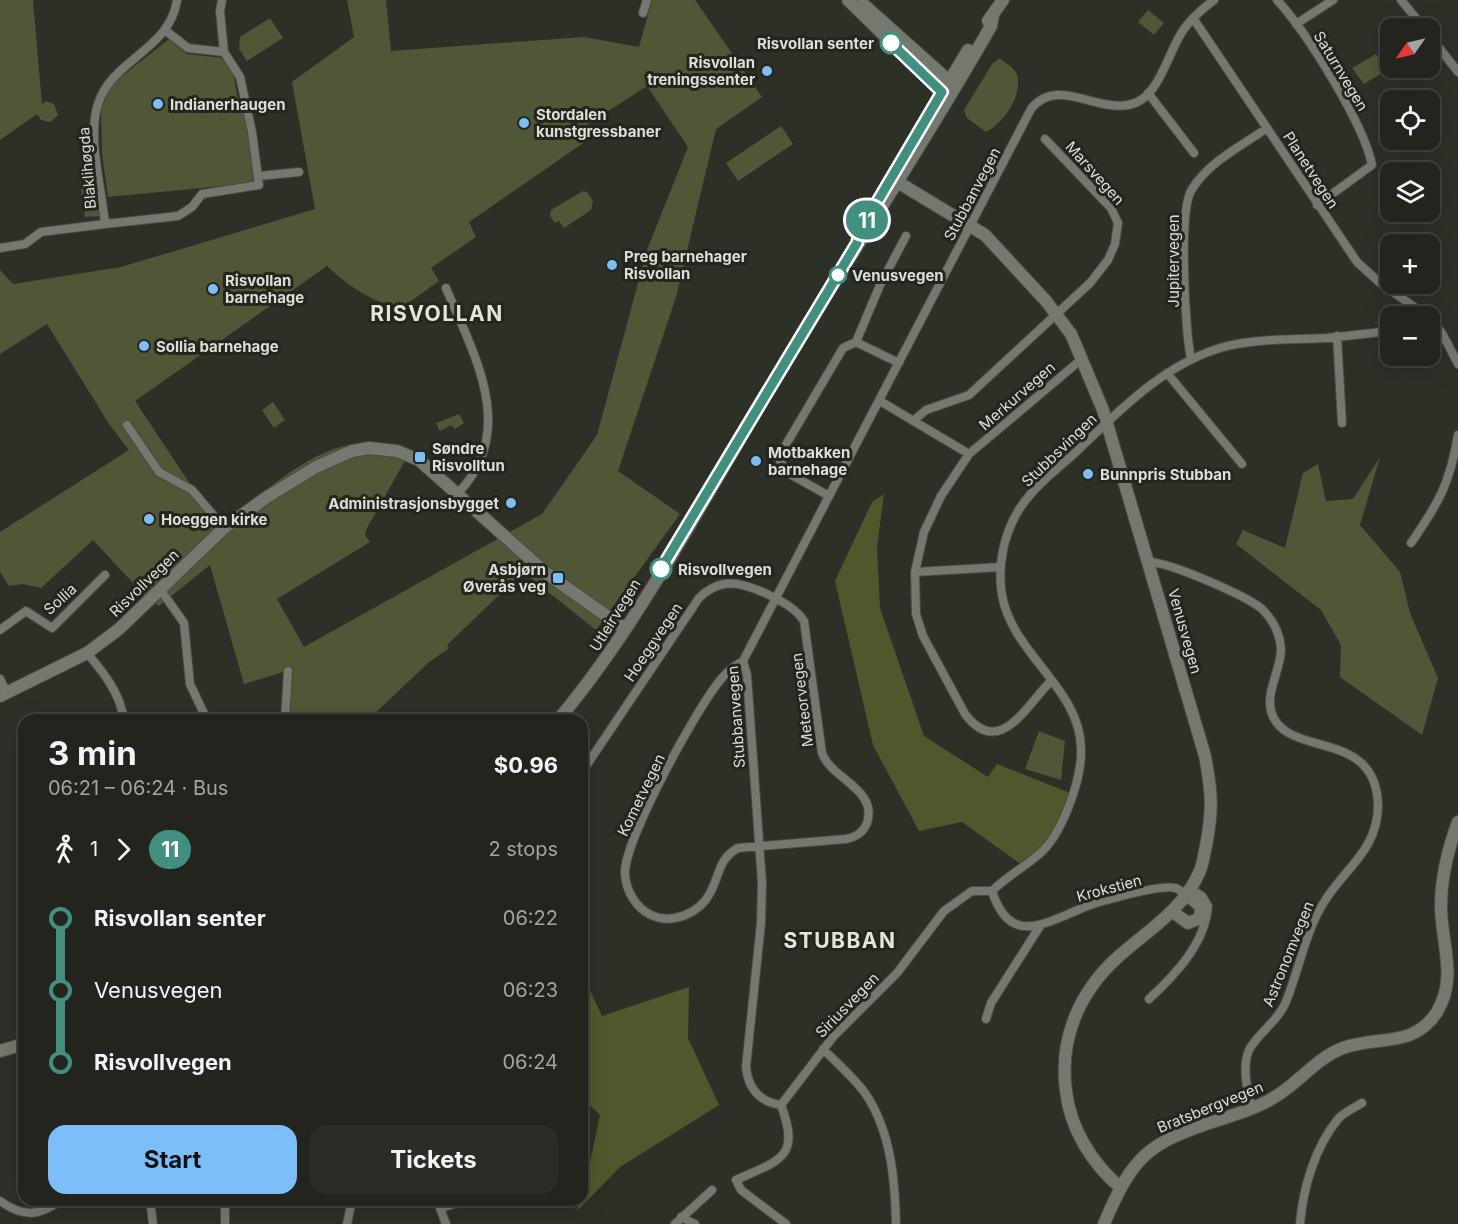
<!DOCTYPE html>
<meta charset="utf-8">
<style>
:root{--surface:#22241d;--page:#2a2c26;--text:#f1f3f6;--muted:#a2a4a4;--line:#3f413b;--accent:#7cbef9}
body{margin:0;font-family:Inter,sans-serif;background:var(--page);color:var(--text);height:100vh;display:flex;flex-direction:column;font-size:22px;white-space:nowrap}
*{box-sizing:border-box;margin:0}
p{font-size:20px;color:var(--muted)}
.icon{flex:none;width:33px;height:33px;fill:none;stroke:currentColor;stroke-width:2;stroke-linecap:round;stroke-linejoin:round}
.map{position:relative;flex:1;overflow:hidden}
.side{position:absolute;left:18px;top:714px;width:570px;height:492px;display:flex;flex-direction:column;background:var(--surface);border-radius:18px;box-shadow:0 6px 24px #0002,0 0 0 2px var(--line)}
.side>*{flex:none}
.badge{padding:0 12px;border-radius:20px;font-size:21px;line-height:39px}
.needle{width:39px;rotate:236deg}
.buttons{position:absolute;left:1380px;top:18px;display:grid;gap:12px}
.buttons a{display:grid;place-items:center;width:60px;height:60px;border-radius:12px;background:var(--surface);box-shadow:0 6px 24px #0002,0 0 0 2px var(--line);font-size:30px}
.map>.badge{position:absolute;translate:-50% -50%;box-shadow:0 0 0 3px #fff}
.legs{display:flex;align-items:center;gap:9px;height:66px;padding:0 30px;font-size:20px}
.legs p{margin-inline-start:auto}
.overview{display:flex;align-items:center;justify-content:space-between;height:102px;padding:0 30px}
h1{font-size:33px;font-weight:700;line-height:45px}
.primary-button{display:flex;gap:12px;margin-top:auto;padding:12px 30px}
.primary-button a{flex:1;height:69px;border-radius:18px;background:var(--accent);color:#111;font-size:24px;font-weight:700;line-height:69px;text-align:center}
.primary-button a+a{background:var(--page);color:var(--text)}
ul{padding:0 30px;list-style:none}
li{display:flex;align-items:center;gap:21px;height:72px;font-size:22px}
li i{display:grid;place-items:center;width:9px;height:100%;margin:0 8px;background:currentColor}
li i::after{content:'';width:15px;height:15px;margin:-8px;border:4px solid;border-radius:50%;background:var(--surface)}
li p{margin-inline-start:auto}
li:first-child i{background:linear-gradient(#0000 50%,currentColor 0)}
li:last-child i{background:linear-gradient(currentColor 50%,#0000 0)}
.map>svg:first-child{display:block}
.green{fill:#505736;fill-rule:evenodd}
.forest{fill:#4f582d}
.lines{fill:none;stroke-linecap:round;stroke-linejoin:round}
.street-casing{stroke:#494b44;stroke-width:10}
.secondary-casing{stroke:#494b44;stroke-width:14}
.street{stroke:#75786e;stroke-width:8}
.secondary{stroke:#75786e;stroke-width:12}
.line-1-casing{stroke:#fff;stroke-width:14}
.line-1{stroke:#41907f;stroke-width:9}
.stop-1-dot{fill:#fff;stroke:#41907f;stroke-width:3}
.poi-dot{fill:#7cbef9;stroke:#24261e;stroke-width:2}
.labels{text-anchor:middle;dominant-baseline:central;stroke-width:6;stroke-linejoin:round;paint-order:stroke}
.stop-label{font-size:15px;font-weight:bold;fill:#dcded8;stroke:#24261e;text-anchor:start}
.poi-label{font-size:15px;font-weight:bold;fill:#dcded8;stroke:#24261e;text-anchor:start}
.street-label{font-size:15px;fill:#dcded8;stroke:#24261e}
.district-label{font-size:21px;font-weight:bold;letter-spacing:1.5px;fill:#e2e5da;stroke:#24261e}
</style>
<div class="map">
<svg width="1458" height="1224" viewBox="0 0 1458 1224">
<rect width="100%" height="100%" fill="#2d3027"/>
<!-- green -->
<path class="green" d="M0 0H33L42 104 46 101 54 104 58 115 50 122 41 120 37 114 0 140Z
M347 0H386L391 51 584 37 639 47 652 0H695L762 97 716 129 676 297 618 471 680 514 596 630 523 572 447 645 449 648 428 663 368 720H289L293 669 244 684 210 565 159 606 144 595 93 540 41 588 23 584 9 586 0 572V532L129 450 109 424 47 324 0 354V270L13 284 121 267 315 209 292 82 354 37ZM647 86 688 147 647 250 597 435 542 514 304 647 277 599 370 542 365 535 367 528 407 457C395 453 380 445 367 444 318 440 260 496 223 524L194 490 135 401 327 266C350 287 370 301 401 308L439 281 431 268 476 237 469 222 592 137 585 126Z
M1148 10 1164 23 1154 35 1138 22Z
M270 18 283 38 247 61 239 49 240 37Z
M169 39 187 54 223 58 233 71 237 95 248 127 254 183 108 197 102 153 101 109 112 84Z
M1376 54 1387 70 1364 84 1352 68Z
M1000 58C1005 63 1015 68 1017 75 1023 96 1003 124 986 132L967 118 964 110 992 64Z
M781 126 793 144 738 181 726 163Z
M93 180 101 216 85 217 80 183Z
M583 191 587 192 593 201 591 210 564 228 559 221 555 223 550 216 551 210Z
M273 402 285 420 274 428 262 410Z
M459 414 464 423 455 429 451 425 440 431 436 423Z
M1380 457 1360 525 1400 572 1410 613 1438 678 1422 735 1340 677 1341 645 1321 610 1236 544 1243 530 1285 548 1303 473 1318 464 1326 501 1353 499Z
M1039 731 1065 741 1061 780 1025 769Z"/>
<!-- forest -->
<path class="forest" d="M884 494 877 546 880 608 924 736 988 777 997 764 1070 793C1057 825 1049 844 1019 863L962 822 919 831 873 745 835 581 872 502Z
M582 974 602 1016 689 987 688 1038 719 1105 620 1167 577 1211 580 1200H582L600 1115 582 1098Z"/>
<g class="lines">
<!-- street casing -->
<g class="street-casing">
<path id="street" d="M1277 0C1306 31 1364 124 1372 165L1317 205
M1401 0 1424 28
M643 13 647 0
M1193 18 1357 262 1379 282 1427 316
M1296 24 1333 0
M166 31 188 48 224 52 220 11 222 0
M1430 36 1458 72
M1148 93 1194 153
M259 176 299 172
M105 224 178 216 192 207 202 194 259 185 252 132 240 77 224 52
M0 248 25 244 41 232 105 224C102 190 87 137 98 104 112 59 170 50 177 0
M446 288C473 353 519 430 458 493
M1430 319 1442 333 1458 364
M1337 336 1342 423
M856 342 880 285 906 236
M1191 359C1185 331 1178 210 1192 189 1210 161 1240 147 1267 128
M1167 373 1242 464
M880 401 969 454
M913 421 926 410 969 395 1090 283 1108 260 1115 244 1118 223 1111 208 1045 139
M127 425 159 472 192 490 224 528
M829 496 788 473 780 461 781 453 843 348 856 342 899 363
M1411 543C1438 504 1450 484 1458 435
M1149 562C1169 562 1247 596 1262 609 1273 620 1280 633 1281 649 1281 669 1266 691 1271 711 1284 760 1376 726 1378 805 1378 850 1345 868 1324 902 1305 932 1299 971 1285 1004 1277 1022 1258 1033 1249 1050 1242 1066 1247 1092 1252 1108
M915 572 1001 567
M160 589 184 623 190 684 207 720
M0 630 26 611 52 628 105 575
M87 653C104 673 120 693 124 720
M0 679 7 693
M1051 681C1027 704 1000 760 965 714L923 636 916 614 915 572 924 532 941 496 969 454 1083 358
M285 720 288 671
M582 772 699 598C706 591 714 586 724 584 745 580 793 603 804 621L822 753C831 779 878 789 867 823 863 833 856 837 846 839L738 848C718 859 720 875 710 893 700 913 672 925 651 915 636 908 626 891 625 874 623 842 698 705 722 678 728 671 734 666 743 661
M1187 895C1183 893 1179 889 1175 888 1160 884 1096 902 1080 909 1042 925 1009 945 992 891 1006 877 1023 868 1038 855 1062 836 1082 779 1081 749 1081 689 1012 654 1002 595 997 565 1004 533 1020 508 1035 485 1058 469 1078 450 1120 410 1162 366 1220 348 1254 338 1292 340 1327 338 1348 336 1370 333 1390 331
M1149 999C1175 975 1205 944 1208 906L1202 896 1191 889
M986 1019 991 1003 1040 926
M823 1049C837 1063 853 1077 865 1093 891 1131 895 1180 896 1224
M781 1105C759 1102 748 1088 746 1067L761 923 762 883 747 675 743 661 1031 109C1056 77 1095 111 1128 105 1160 100 1167 52 1184 29 1192 18 1202 9 1214 0
M781 1105 833 1037 897 973 944 911 972 891H992
M781 1105C801 1158 780 1160 736 1180L741 1190 786 1224
M150 1200 153 1224
M437 1200 446 1224
M0 1201C21 1216 39 1218 60 1200
M442 1208 465 1200
M681 1217 695 1224
M225 1224V1200
M347 1224 352 1200
M675 1224 712 1190
M1300 1224C1303 1188 1315 1147 1338 1119 1344 1112 1354 1108 1362 1103"/>
</g>
<!-- secondary casing -->
<g class="secondary-casing">
<path id="secondary" d="M848 0 942 92 949 93
M863 4 949 81 951 89
M988 21 1003 0
M891 178 985 235 1046 301 1071 334 1103 410 1205 756C1212 793 1213 809 1206 846 1204 854 1203 865 1199 873 1182 911 1148 930 1118 957 1079 992 1059 1039 1066 1091 1070 1128 1092 1164 1121 1188
M875 205 968 50
M0 696 87 653 119 629 224 528 267 497 316 467 352 451 369 448 397 451 419 460 546 573 625 629
M558 720C639 624 703 499 768 391 841 268 920 151 991 26L993 15
M1173 912 1188 923 1198 919 1201 913 1200 906 1187 895
M0 1051 24 1044
M1104 1224C1133 1155 1148 1143 1218 1120 1237 1114 1257 1108 1273 1098 1298 1084 1316 1058 1343 1048 1377 1035 1413 1049 1437 1012 1458 977 1441 944 1441 906 1441 877 1448 849 1458 822"/>
</g>
<!-- street -->
<use href="#street" class="street"/>
<!-- secondary -->
<use href="#secondary" class="secondary"/>
</g>
<g class="lines">
<!-- line-1 casing -->
<g class="line-1-casing">
<path id="line-1" d="M661 569 857 243 860 231 942 92 891 43"/>
</g>
<!-- line-1 -->
<use href="#line-1" class="line-1"/>
</g>
<!-- markers -->
<g class="stop-1-dot">
<circle cx="891" cy="43" r="10"/>
<circle cx="838" cy="275" r="8"/>
<circle cx="661" cy="569" r="10"/>
</g>
<g class="poi-dot">
<circle cx="767" cy="71" r="6"/>
<circle cx="158" cy="104" r="6"/>
<circle cx="524" cy="123" r="6"/>
<circle cx="612" cy="265" r="6"/>
<circle cx="213" cy="289" r="6"/>
<circle cx="144" cy="346" r="6"/>
<rect x="414" y="451" width="12" height="12" rx="3"/>
<circle cx="756" cy="461" r="6"/>
<circle cx="1088" cy="474" r="6"/>
<circle cx="511" cy="503" r="6"/>
<circle cx="149" cy="519" r="6"/>
<rect x="552" y="572" width="12" height="12" rx="3"/>
</g>
<g class="labels">
<!-- stop labels -->
<g class="stop-label">
<text x="874" y="43" text-anchor="end">Risvollan senter</text>
<text x="852" y="275">Venusvegen</text>
<text x="678" y="569">Risvollvegen</text>
</g>
<!-- poi labels -->
<g class="poi-label">
<text x="755" y="62" text-anchor="end">Risvollan<tspan x="755" dy="17">treningssenter</tspan></text>
<text x="170" y="104">Indianerhaugen</text>
<text x="536" y="114">Stordalen<tspan x="536" dy="17">kunstgressbaner</tspan></text>
<text x="624" y="256">Preg barnehager<tspan x="624" dy="17">Risvollan</tspan></text>
<text x="225" y="280">Risvollan<tspan x="225" dy="17">barnehage</tspan></text>
<text x="156" y="346">Sollia barnehage</text>
<text x="432" y="448">Søndre<tspan x="432" dy="17">Risvolltun</tspan></text>
<text x="768" y="452">Motbakken<tspan x="768" dy="17">barnehage</tspan></text>
<text x="1100" y="474">Bunnpris Stubban</text>
<text x="499" y="503" text-anchor="end">Administrasjonsbygget</text>
<text x="161" y="519">Hoeggen kirke</text>
<text x="546" y="569" text-anchor="end">Asbjørn<tspan x="546" dy="17">Øverås veg</tspan></text>
</g>
<!-- street labels -->
<g class="street-label">
<text transform="translate(1341 71) rotate(59)">Saturnvegen</text>
<text transform="translate(87 168) rotate(-95)">Blaklihøgda</text>
<text transform="translate(1311 170) rotate(57)">Planetvegen</text>
<text transform="translate(1095 173) rotate(48)">Marsvegen</text>
<text transform="translate(972 194) rotate(-62)">Stubbanvegen</text>
<text transform="translate(1173 261) rotate(-90)">Jupitervegen</text>
<text transform="translate(1017 396) rotate(-41)">Merkurvegen</text>
<text transform="translate(1059 450) rotate(-44)">Stubbsvingen</text>
<text transform="translate(144 583) rotate(-44)">Risvollvegen</text>
<text transform="translate(60 599) rotate(-42)">Sollia</text>
<text transform="translate(615 615) rotate(-58)">Utleirvegen</text>
<text transform="translate(1185 631) rotate(74)">Venusvegen</text>
<text transform="translate(653 642) rotate(-56)">Hoeggvegen</text>
<text transform="translate(802 700) rotate(-97)">Meteorvegen</text>
<text transform="translate(736 717) rotate(-94)">Stubbanvegen</text>
<text transform="translate(641 795) rotate(-64)">Kometvegen</text>
<text transform="translate(1109 888) rotate(-15)">Krokstien</text>
<text transform="translate(1288 954) rotate(-68)">Astronomvegen</text>
<text transform="translate(847 1005) rotate(-46)">Siriusvegen</text>
<text transform="translate(1210 1107) rotate(-22)">Bratsbergvegen</text>
</g>
<!-- district labels -->
<g class="district-label">
<text x="437" y="313">RISVOLLAN</text>
<text x="840" y="940">STUBBAN</text>
</g>
</g>
</svg>
<div class="buttons">
<a><svg class="needle" viewBox="-14 -14 28 28"><path d="M0-13l5 13h-10z" fill="#e53935"/><path d="M0 13l5-13h-10z" fill="#a2a4a4"/></svg></a>
<a><svg class="icon" aria-label="locate" viewBox="0 0 24 24"><circle cx="12" cy="12" r="6"/><path d="M12 2v4M12 18v4M2 12h4M18 12h4"/></svg></a>
<a><svg class="icon" aria-label="layers" viewBox="0 0 24 24"><path d="M12 4l9 5-9 5-9-5zM3 14l9 5 9-5"/></svg></a>
<a>+</a>
<a>−</a>
</div>
<b class="badge" style="left:867px;top:220px;background:#41907f;color:#fff">11</b>
<section class="side">
<div class="overview"><div><h1>3 min</h1><p>06:21 – 06:24 · Bus</p></div><b>$0.96</b></div>
<div class="legs"><svg class="icon" aria-label="walk" viewBox="0 0 24 24"><circle cx="13" cy="4" r="2"/><path d="M13 8l-2 6 4 7M11 14l-3 7M7 12l3-4h3l4 4"/></svg>1<svg class="icon" aria-label="forward" viewBox="0 0 24 24"><path d="M9 5l7 7-7 7"/></svg><b class="badge" style="background:#41907f;color:#fff">11</b><p>2 stops</p></div>
<ul>
<li><i style="color:#41907f"></i><b>Risvollan senter</b><p>06:22</p></li>
<li><i style="color:#41907f"></i><span>Venusvegen</span><p>06:23</p></li>
<li><i style="color:#41907f"></i><b>Risvollvegen</b><p>06:24</p></li>
</ul>
<div class="primary-button"><a>Start</a><a>Tickets</a></div>
</section>
</div>
